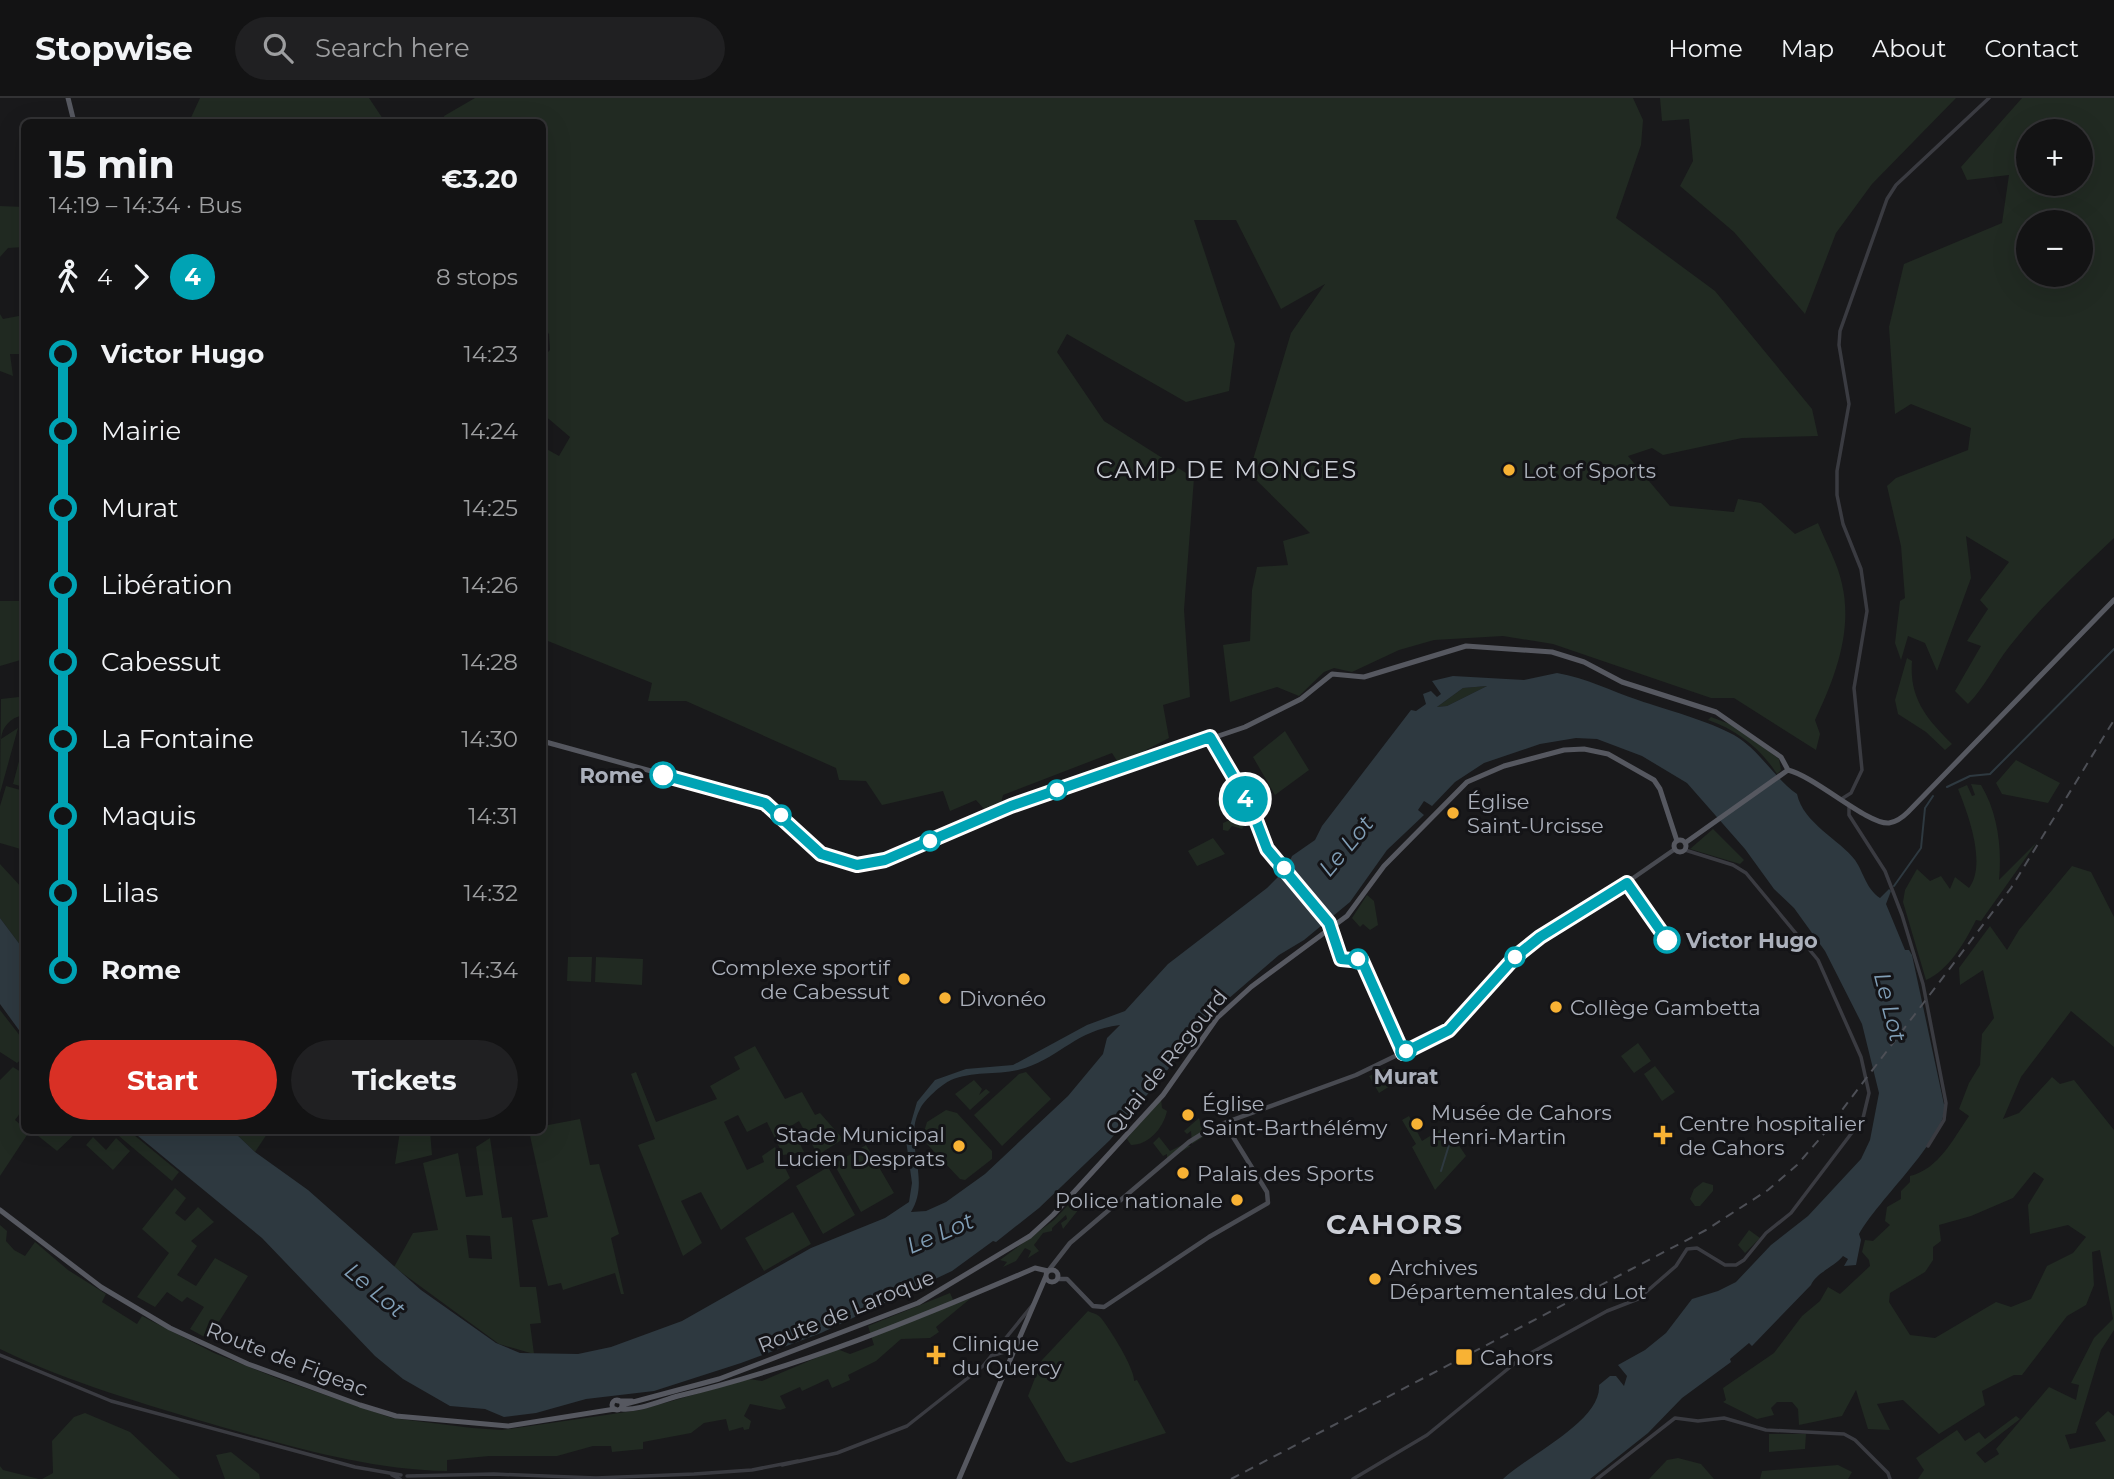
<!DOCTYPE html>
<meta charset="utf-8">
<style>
:root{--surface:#131314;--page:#202022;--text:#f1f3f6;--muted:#9d9ea0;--line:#323234;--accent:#d93025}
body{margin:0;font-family:Montserrat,sans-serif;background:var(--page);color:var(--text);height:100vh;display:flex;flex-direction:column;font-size:26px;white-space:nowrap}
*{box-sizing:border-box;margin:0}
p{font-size:23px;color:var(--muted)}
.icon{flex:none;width:38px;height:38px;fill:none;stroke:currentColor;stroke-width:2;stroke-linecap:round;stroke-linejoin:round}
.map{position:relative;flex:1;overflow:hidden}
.drawer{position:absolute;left:21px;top:21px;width:525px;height:1015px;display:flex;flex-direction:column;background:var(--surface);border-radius:10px;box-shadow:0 7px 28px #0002,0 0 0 2px var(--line)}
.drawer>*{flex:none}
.badge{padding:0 14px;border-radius:23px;font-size:24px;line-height:46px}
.controls{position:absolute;left:2016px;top:21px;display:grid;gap:14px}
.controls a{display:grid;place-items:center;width:77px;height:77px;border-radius:50%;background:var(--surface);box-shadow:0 7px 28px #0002,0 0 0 2px var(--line);font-size:35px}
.map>.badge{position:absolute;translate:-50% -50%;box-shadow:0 0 0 4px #fff}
.legs{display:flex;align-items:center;gap:10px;height:77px;padding:0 28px;font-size:23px}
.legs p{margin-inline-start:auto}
.head{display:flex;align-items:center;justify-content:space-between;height:119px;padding:0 28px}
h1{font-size:38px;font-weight:700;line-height:52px}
.primary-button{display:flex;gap:14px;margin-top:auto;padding:14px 28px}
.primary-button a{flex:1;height:80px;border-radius:42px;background:var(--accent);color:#fff;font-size:28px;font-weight:700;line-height:80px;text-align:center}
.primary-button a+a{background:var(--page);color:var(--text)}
ul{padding:0 28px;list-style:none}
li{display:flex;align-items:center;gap:24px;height:77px;font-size:26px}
li i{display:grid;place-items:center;width:10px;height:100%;margin:0 9px;background:currentColor}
li i::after{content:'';width:18px;height:18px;margin:-9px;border:5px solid;border-radius:50%;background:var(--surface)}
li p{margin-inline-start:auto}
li:first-child i{background:linear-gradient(#0000 50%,currentColor 0)}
li:last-child i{background:linear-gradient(currentColor 50%,#0000 0)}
header{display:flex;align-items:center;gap:42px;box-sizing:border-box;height:98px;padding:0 35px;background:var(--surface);border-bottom:2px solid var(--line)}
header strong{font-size:33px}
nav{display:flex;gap:38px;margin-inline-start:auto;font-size:24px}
.search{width:490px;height:63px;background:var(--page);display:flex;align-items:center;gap:18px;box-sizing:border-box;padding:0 24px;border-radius:38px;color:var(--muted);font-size:26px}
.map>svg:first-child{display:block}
.green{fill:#212a22;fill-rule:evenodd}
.water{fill:#2e3940;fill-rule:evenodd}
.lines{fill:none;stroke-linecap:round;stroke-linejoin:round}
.stream{stroke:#2e3940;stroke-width:2}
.tertiary{stroke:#3a3b41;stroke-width:3.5}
.secondary{stroke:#484a51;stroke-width:4.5}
.primary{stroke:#565860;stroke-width:5}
.rail{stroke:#4d4f56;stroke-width:2;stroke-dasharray:9 7;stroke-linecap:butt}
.line-1-casing{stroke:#fff;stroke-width:16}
.line-1{stroke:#00a3b4;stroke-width:10}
.poi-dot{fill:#f8b234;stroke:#141417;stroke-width:2.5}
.stop-1-dot{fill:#fff;stroke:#00a3b4;stroke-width:3.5}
.labels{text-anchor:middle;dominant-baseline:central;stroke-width:6;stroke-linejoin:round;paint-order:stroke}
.poi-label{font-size:21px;fill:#abb0bb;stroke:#141417;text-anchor:start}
.stop-label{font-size:21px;font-weight:bold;fill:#abb0bb;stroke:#141417;text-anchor:end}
.street-label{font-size:21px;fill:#abb0bb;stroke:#141417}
.water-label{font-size:23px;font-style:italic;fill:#819fb7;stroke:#141417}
.quarter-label{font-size:24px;letter-spacing:2px;fill:#cccfd7;stroke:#141417}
.district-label{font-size:28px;font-weight:bold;letter-spacing:2px;fill:#cccfd7;stroke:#141417}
</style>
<header>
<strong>Stopwise</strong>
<div class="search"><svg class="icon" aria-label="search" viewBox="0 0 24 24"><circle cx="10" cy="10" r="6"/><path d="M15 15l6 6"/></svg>Search here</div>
<nav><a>Home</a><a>Map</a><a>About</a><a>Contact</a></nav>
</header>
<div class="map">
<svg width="2114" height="1381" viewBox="0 0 2114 1381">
<rect width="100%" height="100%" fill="#19191b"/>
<!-- green -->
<path class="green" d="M200 0H369L385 24H189Z
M475 0H1633L1643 22 1641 47 1616 120 1715 193 1812 311 1818 338 1742 340 1663 357 1652 350 1628 358 1670 408 1734 414 1738 401 1761 405 1795 436 1818 425C1826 445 1838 466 1842 486 1853 533 1835 580 1815 622L1820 636 1816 652 1734 600H1711L1553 546 1503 538 1434 542 1399 552 1352 574 1334 570 1324 574 1299 598 1277 589 1230 604 1223 547 1250 543 1252 492 1257 469 1288 467 1283 443 1310 435 1249 375 1291 235 1325 186 1281 211 1236 122H1194L1235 246 1229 293 1186 304 1067 236 1057 254 1104 323 1194 380 1184 512 1190 599 1163 607 1169 640 1119 666 1112 655 1003 697 1001 705 985 712 976 702 950 713 943 693 882 707 866 683 839 682 836 670 686 603H648L652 585 543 541V349L559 358 570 339 543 316V259L550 252 549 236 542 228V24H446L444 18Z
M1660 0H1956L1872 86 1836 135 1805 216 1734 134 1680 88 1693 63 1689 21 1662 23Z
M2022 0H2114V440C2077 475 2040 509 2009 549 1994 568 1985 589 1968 606L1955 593 1981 548 1967 543 1988 511 1980 502 2009 464 1966 438 1971 480 1937 573 1925 545 1908 538 1901 562 1895 545 1900 503 1905 500 1901 448 1887 388 1896 380 1968 352 1971 330 1911 306 1895 316 1889 229 1904 166 2002 125 2009 77 1967 82 1961 69ZM2028 33H2081V86H2028ZM2028 124H2081V177H2028Z
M0 108 24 109V149L8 150 0 159Z
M0 216 3 221 24 217V256H10L13 278 0 273Z
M0 503H24V561L0 568Z
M1907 560 1912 563C1909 601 1927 621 1952 646L1945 652 1926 634 1898 616 1895 602Z
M1487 588 1447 608 1437 609 1463 590Z
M19 599 23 617C10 620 2 629 1 641L18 630 0 695 1 601Z
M1711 619 1735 628 1779 661 1781 672 1777 676C1760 650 1737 632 1708 622Z
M1285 633 1309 672 1275 697 1253 659Z
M24 644V689L13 686Z
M2016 662 2060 685 2048 705 2002 696 1996 685Z
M1971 686 1981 687C1998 715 2002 750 1999 782L2037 744 1981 823 1976 822C1965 844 1949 872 1926 882L1903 804 1905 792 1917 771 1930 783 1941 778 1950 791 1955 779 1969 790C1987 766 1968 716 1958 691L1967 687 1972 698 1975 697Z
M6 688 24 693V752L0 745V708Z
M1221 700 1233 720 1241 718 1246 725 1242 731 1232 728 1228 733 1223 732V725L1230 722 1217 705Z
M1713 731 1744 762 1740 766 1690 751Z
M1213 740 1225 756 1197 768 1188 753Z
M0 766 24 792V852L0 820Z
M2072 768 2091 774 2114 819V949L2071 913 2021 979 2003 1021 2019 1015 2052 979 2060 986 2074 982 2114 1032V1232L2101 1252 2076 1335 2065 1337 2070 1351 2106 1343 2095 1325 2108 1313 2114 1318V1381H1918L1924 1372 1916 1360 1957 1332 1965 1343 1979 1334 1985 1341 2016 1318 2020 1321 1976 1355 1985 1365 1999 1356 1996 1351 2049 1289 2076 1302 2079 1287 2071 1285 2094 1240 2113 1221 2100 1152 2092 1154 2094 1187 2086 1207 2067 1218 2022 1277H2014L1982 1293 1985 1307 1939 1336 1903 1302 1877 1306 1890 1332 1868 1331 1856 1292 1842 1318 1799 1327 1798 1311 1792 1304H1777L1771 1310 1774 1317 1757 1321 1723 1304 1726 1302 1723 1290 1774 1255 1802 1218 1820 1203 1828 1189 1840 1196 1870 1168 1869 1162 1862 1154 1865 1142 1873 1143 1890 1127 1885 1123 1887 1109 1901 1101V1093L1910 1084V1078C1939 1071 1953 1041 1969 1018L1959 1011 1969 985 1980 967 1982 936 1994 920 1983 872 1960 887 1959 870 1990 828 2007 852 2019 832ZM2034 1074 2044 1081 2028 1107 2030 1136 2068 1127 2086 1139 2073 1155 2047 1168 2031 1201 2011 1209 1996 1204 1935 1240 1910 1237 1889 1204 1890 1195 1925 1174 1933 1162V1149L1941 1143 1939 1127 1971 1118 2013 1100Z
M1367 797 1374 803 1378 827 1370 832 1363 826 1360 829 1352 820Z
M568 859H592L591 884 567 883Z
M596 859 643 861 642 887 595 884Z
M0 912 24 943V959L17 965 0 954Z
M1638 945 1651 963 1634 975 1621 958Z
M755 948 785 1001 802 994 815 1017 820 1015 843 1041 818 1057 799 1023 791 1028 804 1054 783 1057 767 1024 747 1034 738 1017 724 1024 747 1072 764 1064 762 1058 775 1049 790 1080 721 1132 701 1094 681 1103 702 1145 683 1158 638 1047 655 1041 631 976 636 974 656 1024 717 1001 710 988 740 971 734 959Z
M1655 968 1675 994 1662 1003 1644 976Z
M13 969 24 976V1010L15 1022 29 1034 0 1078V982Z
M1389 969 1398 983 1379 995 1369 978Z
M1026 974 1051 1001 1002 1048 974 1017 1019 976Z
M974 982 982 991 979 997 986 991 990 994 970 1012 955 996Z
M1161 1001 1162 1010 1167 1013C1163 1031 1148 1047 1131 1047L1127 1041 1129 1038Z
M946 1012 957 1015 992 1053V1061L965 1082 960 1081 927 1046 923 1037 927 1024Z
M1409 1018 1422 1043 1446 1028 1466 1058 1435 1092 1412 1049 1416 1046 1402 1022Z
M1199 1020 1201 1027 1209 1024 1219 1029 1192 1046 1191 1033 1187 1036 1184 1033Z
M580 1021 590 1067 599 1066 619 1136 611 1140 624 1196H621L615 1175 563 1192 561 1185 548 1188 532 1122 548 1119 529 1033 542 1032 543 1028Z
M128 1032 179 1074 172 1083 119 1038Z
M32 1033H78L57 1053Z
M233 1033H269L255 1054Z
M400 1033H430L432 1057 395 1066Z
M93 1039 106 1052 116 1040 130 1053 113 1072 86 1047Z
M1159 1039 1170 1053 1182 1047 1191 1048 1167 1062V1056L1163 1058 1153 1045Z
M490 1040 502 1120 512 1119 520 1189H536L541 1225 530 1226 534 1256 499 1246 394 1169 413 1135 438 1132 423 1065 458 1055 466 1099 483 1097 476 1049ZM466 1137 490 1138 492 1161 469 1160Z
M866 1047 894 1095 861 1114 834 1066Z
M828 1069 855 1117 823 1136 796 1088Z
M1703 1084 1713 1087V1093L1700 1108H1695L1690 1101 1694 1091Z
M175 1090 186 1100 175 1115 185 1123 198 1109 214 1124 191 1143 197 1148 177 1177 196 1188 215 1160 248 1178 208 1241 190 1231 204 1209 187 1199 182 1204 167 1194 155 1209 137 1199 169 1155 142 1131Z
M1069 1106H1075L1079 1111 1063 1131 1061 1125 1067 1121 1066 1117 1052 1130V1133L1043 1135 1034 1147 1039 1153 1028 1160 1031 1153 1025 1150 1016 1163 1003 1169 1007 1164 1000 1162 1054 1122Z
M793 1114 811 1146 764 1173 745 1140Z
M0 1127 7 1133 6 1143 14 1152 25 1158 35 1144 68 1172 106 1196 102 1204 137 1226 142 1218 214 1255 279 1281 392 1320 472 1330 502 1332 640 1312 749 1281 762 1283 837 1251 850 1256 874 1247 868 1228 950 1195 955 1206 971 1200 936 1229 939 1234 930 1240 901 1241 876 1263 848 1277 850 1282 832 1290 828 1281 802 1293 800 1289 780 1298 786 1310 780 1312 750 1306 744 1318 751 1323 749 1331 744 1332 743 1329 729 1333 726 1321 704 1325 691 1335 643 1344V1351L612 1354 611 1348H593L557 1358H489L447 1362V1373C367 1371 298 1350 222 1329 147 1307 70 1285 0 1251Z
M1749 1132 1760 1140 1745 1155 1738 1147Z
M1088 1213C1092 1215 1098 1216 1101 1220 1110 1231 1135 1271 1134 1283L1137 1282 1166 1335 1071 1365 1066 1363 1028 1298 1042 1262Z
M85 1315 130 1334 180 1381H42L53 1375 52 1343 74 1319Z
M1769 1336H1806L1805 1351 1769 1354Z
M231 1354 259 1376 260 1381H225L216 1357Z
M1678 1360 1701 1366 1714 1381H1649L1667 1362Z
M1838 1367 1852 1374 1848 1381H1760L1762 1373Z
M0 1368 3 1372 39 1381H0Z"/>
<!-- water -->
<path class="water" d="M1557 575C1586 580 1611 593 1638 602 1667 612 1709 623 1734 637 1760 652 1773 679 1797 696 1803 725 1840 742 1855 762 1863 773 1866 791 1880 800L1889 791 1891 793 1886 806 1905 852H1909L1912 857 1945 1011C1940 1046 1879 1101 1859 1136L1861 1142 1856 1167 1844 1168 1848 1161 1843 1158C1834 1169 1816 1175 1811 1187L1752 1248 1749 1245 1730 1261 1731 1264 1682 1300 1648 1335 1590 1381H1503C1528 1357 1602 1323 1599 1287L1610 1278H1616L1624 1288 1627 1278 1618 1267 1645 1252 1666 1235 1692 1201 1718 1193 1736 1184 1771 1147 1808 1118 1861 1061 1870 1042 1879 995 1862 926 1825 853 1794 810 1774 791 1745 751 1687 685 1642 658 1597 641 1576 640 1540 646 1484 665 1455 684 1432 708 1424 703 1418 712 1424 717 1387 752 1350 804 1304 842 1279 857 1220 908 1110 1042 1039 1110 996 1144 993 1143 952 1173 821 1235 741 1265 654 1293 586 1301 536 1315 504 1319 485 1311 450 1308 403 1281 375 1258 262 1140 132 1033H233L255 1054 308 1092 421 1192 496 1245 520 1255 578 1256 611 1249 682 1223 811 1150 885 1120 909 1104 912 1085 906 1042 917 1004 935 982 966 971 1013 967 1087 927 1125 913 1168 866 1267 790 1287 770 1292 758 1315 742 1322 728 1411 612 1416 613 1426 606 1423 596 1431 593 1437 599 1441 596 1432 583 1453 578 1524 582ZM1487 588 1447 608 1437 609 1463 590ZM1120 927 1107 940 1103 956 1068 998 985 1076 946 1104 926 1113 911 1114C932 1080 902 1045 920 1011 924 1002 942 986 951 982 974 972 1001 978 1025 970 1063 957 1075 933 1120 927Z
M0 820 24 852V939L0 906Z"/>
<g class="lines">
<!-- stream -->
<path class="stream" d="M1947 689 1970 678 1990 676 2114 551
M1894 788 1921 750 1925 710 1933 698
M1441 1073 1449 1047"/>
<!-- tertiary -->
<path class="tertiary" d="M1210 641 1251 710 1267 751 1331 829
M1843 700 1851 695 1862 672 1854 590 1867 513 1861 471 1843 426 1837 397V373L1849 306 1839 247 1840 233 1887 101 1896 87 1989 0
M1849 708V717L1885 773 1902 817 1923 886 1946 1005 1944 1022 1928 1048
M0 1257 111 1303 355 1369 401 1377
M994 1257 1015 1251
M782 1367 837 1355 907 1328 983 1268 1035 1204
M392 1377 400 1381
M407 1378 494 1376 596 1380 694 1376 752 1372 798 1363
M1353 1381 1427 1337 1520 1261 1607 1213 1638 1201 1676 1168 1687 1151 1697 1150 1725 1167H1736L1744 1162 1766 1135 1791 1115 1863 1020 1869 995 1861 959 1818 862 1746 775 1733 767 1685 752
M1597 1381 1675 1320 1698 1323 1724 1320 1766 1332 1844 1336 1855 1342 1888 1375 1890 1381"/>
<!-- secondary -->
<path class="secondary" d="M1049 1172 1070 1145 1189 1044 1213 1029 1356 977 1449 932 1515 859 1540 839 1600 803 1675 751
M1058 1181H1067L1093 1208 1104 1209 1209 1139 1268 1105 1267 1094 1230 1034 1219 1028"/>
<!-- primary -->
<path class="primary" d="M68 0 74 24
M542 643 753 701 776 713 821 756 845 765 871 766 1011 708 1245 629 1301 601 1332 576 1364 579 1466 548 1552 554 1584 564 1622 584 1716 614 1781 659 1788 672
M1788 672C1816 679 1868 727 1889 725 1896 724 1903 719 1908 714L2114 502
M1674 748a6 6 0 1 1 12 0a6 6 0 1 1-12 0Z
M1685 745 1788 672
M0 1112 101 1189 170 1230 248 1266 360 1307 396 1318 508 1328 615 1311
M1046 1178a6 6 0 1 1 12 0a6 6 0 1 1-12 0Z
M612 1307a5 5 0 1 1 10 0a5 5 0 1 1-10 0Z
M618 1303H632
M622 1307 719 1281 918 1205 1030 1138 1053 1117 1163 997 1217 920 1251 889 1347 818 1384 768 1467 684 1504 668 1564 652 1584 651 1608 656 1654 682 1660 691 1677 743
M621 1311C638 1313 660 1303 678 1298 800 1269 919 1220 1035 1170L1048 1173
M959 1381 1046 1178"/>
<!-- rail -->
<path class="rail" d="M1231 1381 1706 1132 1768 1092 1797 1067 1823 1037 2011 790 2114 622"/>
</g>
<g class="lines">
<!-- line-1 casing -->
<g class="line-1-casing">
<path id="line-1" d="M663 677 765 705 821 756 857 767 885 762 1011 708 1210 639 1251 709 1267 751 1329 825 1341 861 1362 863 1403 955 1449 932 1515 859 1540 839 1627 785 1667 842"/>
</g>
<!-- line-1 -->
<use href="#line-1" class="line-1"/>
</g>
<!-- markers -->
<g class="poi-dot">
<circle cx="1509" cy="372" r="7"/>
<circle cx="1453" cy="715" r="7"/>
<circle cx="904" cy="881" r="7"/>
<circle cx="945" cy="900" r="7"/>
<circle cx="1556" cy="909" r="7"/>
<circle cx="1188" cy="1017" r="7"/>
<circle cx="1417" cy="1026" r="7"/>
<path d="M1659.5 1026.5h7v7h7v7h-7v7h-7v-7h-7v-7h7z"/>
<circle cx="959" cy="1048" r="7"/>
<circle cx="1183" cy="1075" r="7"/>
<circle cx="1237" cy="1102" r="7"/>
<circle cx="1375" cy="1181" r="7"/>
<path d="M932.5 1246.5h7v7h7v7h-7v7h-7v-7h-7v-7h7z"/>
<rect x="1455" y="1250" width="18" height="18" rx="3.5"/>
</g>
<g class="stop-1-dot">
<circle cx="663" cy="677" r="12"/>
<circle cx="1057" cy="692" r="9"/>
<circle cx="781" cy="717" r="9"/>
<circle cx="930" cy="743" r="9"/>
<circle cx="1284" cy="770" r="9"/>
<circle cx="1667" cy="842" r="12"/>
<circle cx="1515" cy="859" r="9"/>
<circle cx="1358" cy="861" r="9"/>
<circle cx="1406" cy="953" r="9"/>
</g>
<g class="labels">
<!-- poi labels -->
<g class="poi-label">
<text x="1523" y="372">Lot of Sports</text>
<text x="1467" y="703">Église<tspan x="1467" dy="24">Saint-Urcisse</tspan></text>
<text x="890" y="869" text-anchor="end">Complexe sportif<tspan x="890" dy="24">de Cabessut</tspan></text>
<text x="959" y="900">Divonéo</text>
<text x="1570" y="909">Collège Gambetta</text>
<text x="1202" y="1005">Église<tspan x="1202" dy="24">Saint-Barthélémy</tspan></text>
<text x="1431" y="1014">Musée de Cahors<tspan x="1431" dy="24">Henri-Martin</tspan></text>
<text x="1679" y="1025">Centre hospitalier<tspan x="1679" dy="24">de Cahors</tspan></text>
<text x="945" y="1036" text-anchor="end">Stade Municipal<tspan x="945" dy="24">Lucien Desprats</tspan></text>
<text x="1197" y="1075">Palais des Sports</text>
<text x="1223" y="1102" text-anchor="end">Police nationale</text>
<text x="1389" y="1169">Archives<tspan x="1389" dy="24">Départementales du Lot</tspan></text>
<text x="952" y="1245">Clinique<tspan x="952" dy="24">du Quercy</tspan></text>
<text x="1480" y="1259">Cahors</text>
</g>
<!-- stop labels -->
<g class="stop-label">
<text x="644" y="677">Rome</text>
<text x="1686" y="842" text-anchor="start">Victor Hugo</text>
<text x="1406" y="978" text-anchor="middle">Murat</text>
</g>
<!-- street labels -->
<g class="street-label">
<text transform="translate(1166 964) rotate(-51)">Quai de Regourd</text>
<text transform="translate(846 1213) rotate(-22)">Route de Laroque</text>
<text transform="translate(287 1261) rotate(21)">Route de Figeac</text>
</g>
<!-- water labels -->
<g class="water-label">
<text transform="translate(1346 748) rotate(-50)">Le Lot</text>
<text transform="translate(1890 909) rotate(76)">Le Lot</text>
<text transform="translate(940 1135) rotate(-23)">Le Lot</text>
<text transform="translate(375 1192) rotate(40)">Le Lot</text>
</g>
<!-- quarter labels -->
<g class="quarter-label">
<text x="1227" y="371">CAMP DE MONGES</text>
</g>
<!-- district labels -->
<g class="district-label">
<text x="1395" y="1126">CAHORS</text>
</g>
</g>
</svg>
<div class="controls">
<a>+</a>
<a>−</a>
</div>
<b class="badge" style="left:1245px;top:701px;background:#00a3b4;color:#fff">4</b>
<section class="drawer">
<div class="head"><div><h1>15 min</h1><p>14:19 – 14:34 · Bus</p></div><b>€3.20</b></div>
<div class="legs"><svg class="icon" aria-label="walk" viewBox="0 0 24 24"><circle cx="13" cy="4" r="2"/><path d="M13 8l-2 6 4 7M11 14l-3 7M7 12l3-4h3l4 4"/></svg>4<svg class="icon" aria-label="forward" viewBox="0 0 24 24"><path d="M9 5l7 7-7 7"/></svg><b class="badge" style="background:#00a3b4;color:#fff">4</b><p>8 stops</p></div>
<ul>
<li><i style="color:#00a3b4"></i><b>Victor Hugo</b><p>14:23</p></li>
<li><i style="color:#00a3b4"></i><span>Mairie</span><p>14:24</p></li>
<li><i style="color:#00a3b4"></i><span>Murat</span><p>14:25</p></li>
<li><i style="color:#00a3b4"></i><span>Libération</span><p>14:26</p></li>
<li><i style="color:#00a3b4"></i><span>Cabessut</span><p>14:28</p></li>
<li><i style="color:#00a3b4"></i><span>La Fontaine</span><p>14:30</p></li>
<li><i style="color:#00a3b4"></i><span>Maquis</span><p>14:31</p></li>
<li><i style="color:#00a3b4"></i><span>Lilas</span><p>14:32</p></li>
<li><i style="color:#00a3b4"></i><b>Rome</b><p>14:34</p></li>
</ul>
<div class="primary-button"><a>Start</a><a>Tickets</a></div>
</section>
</div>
